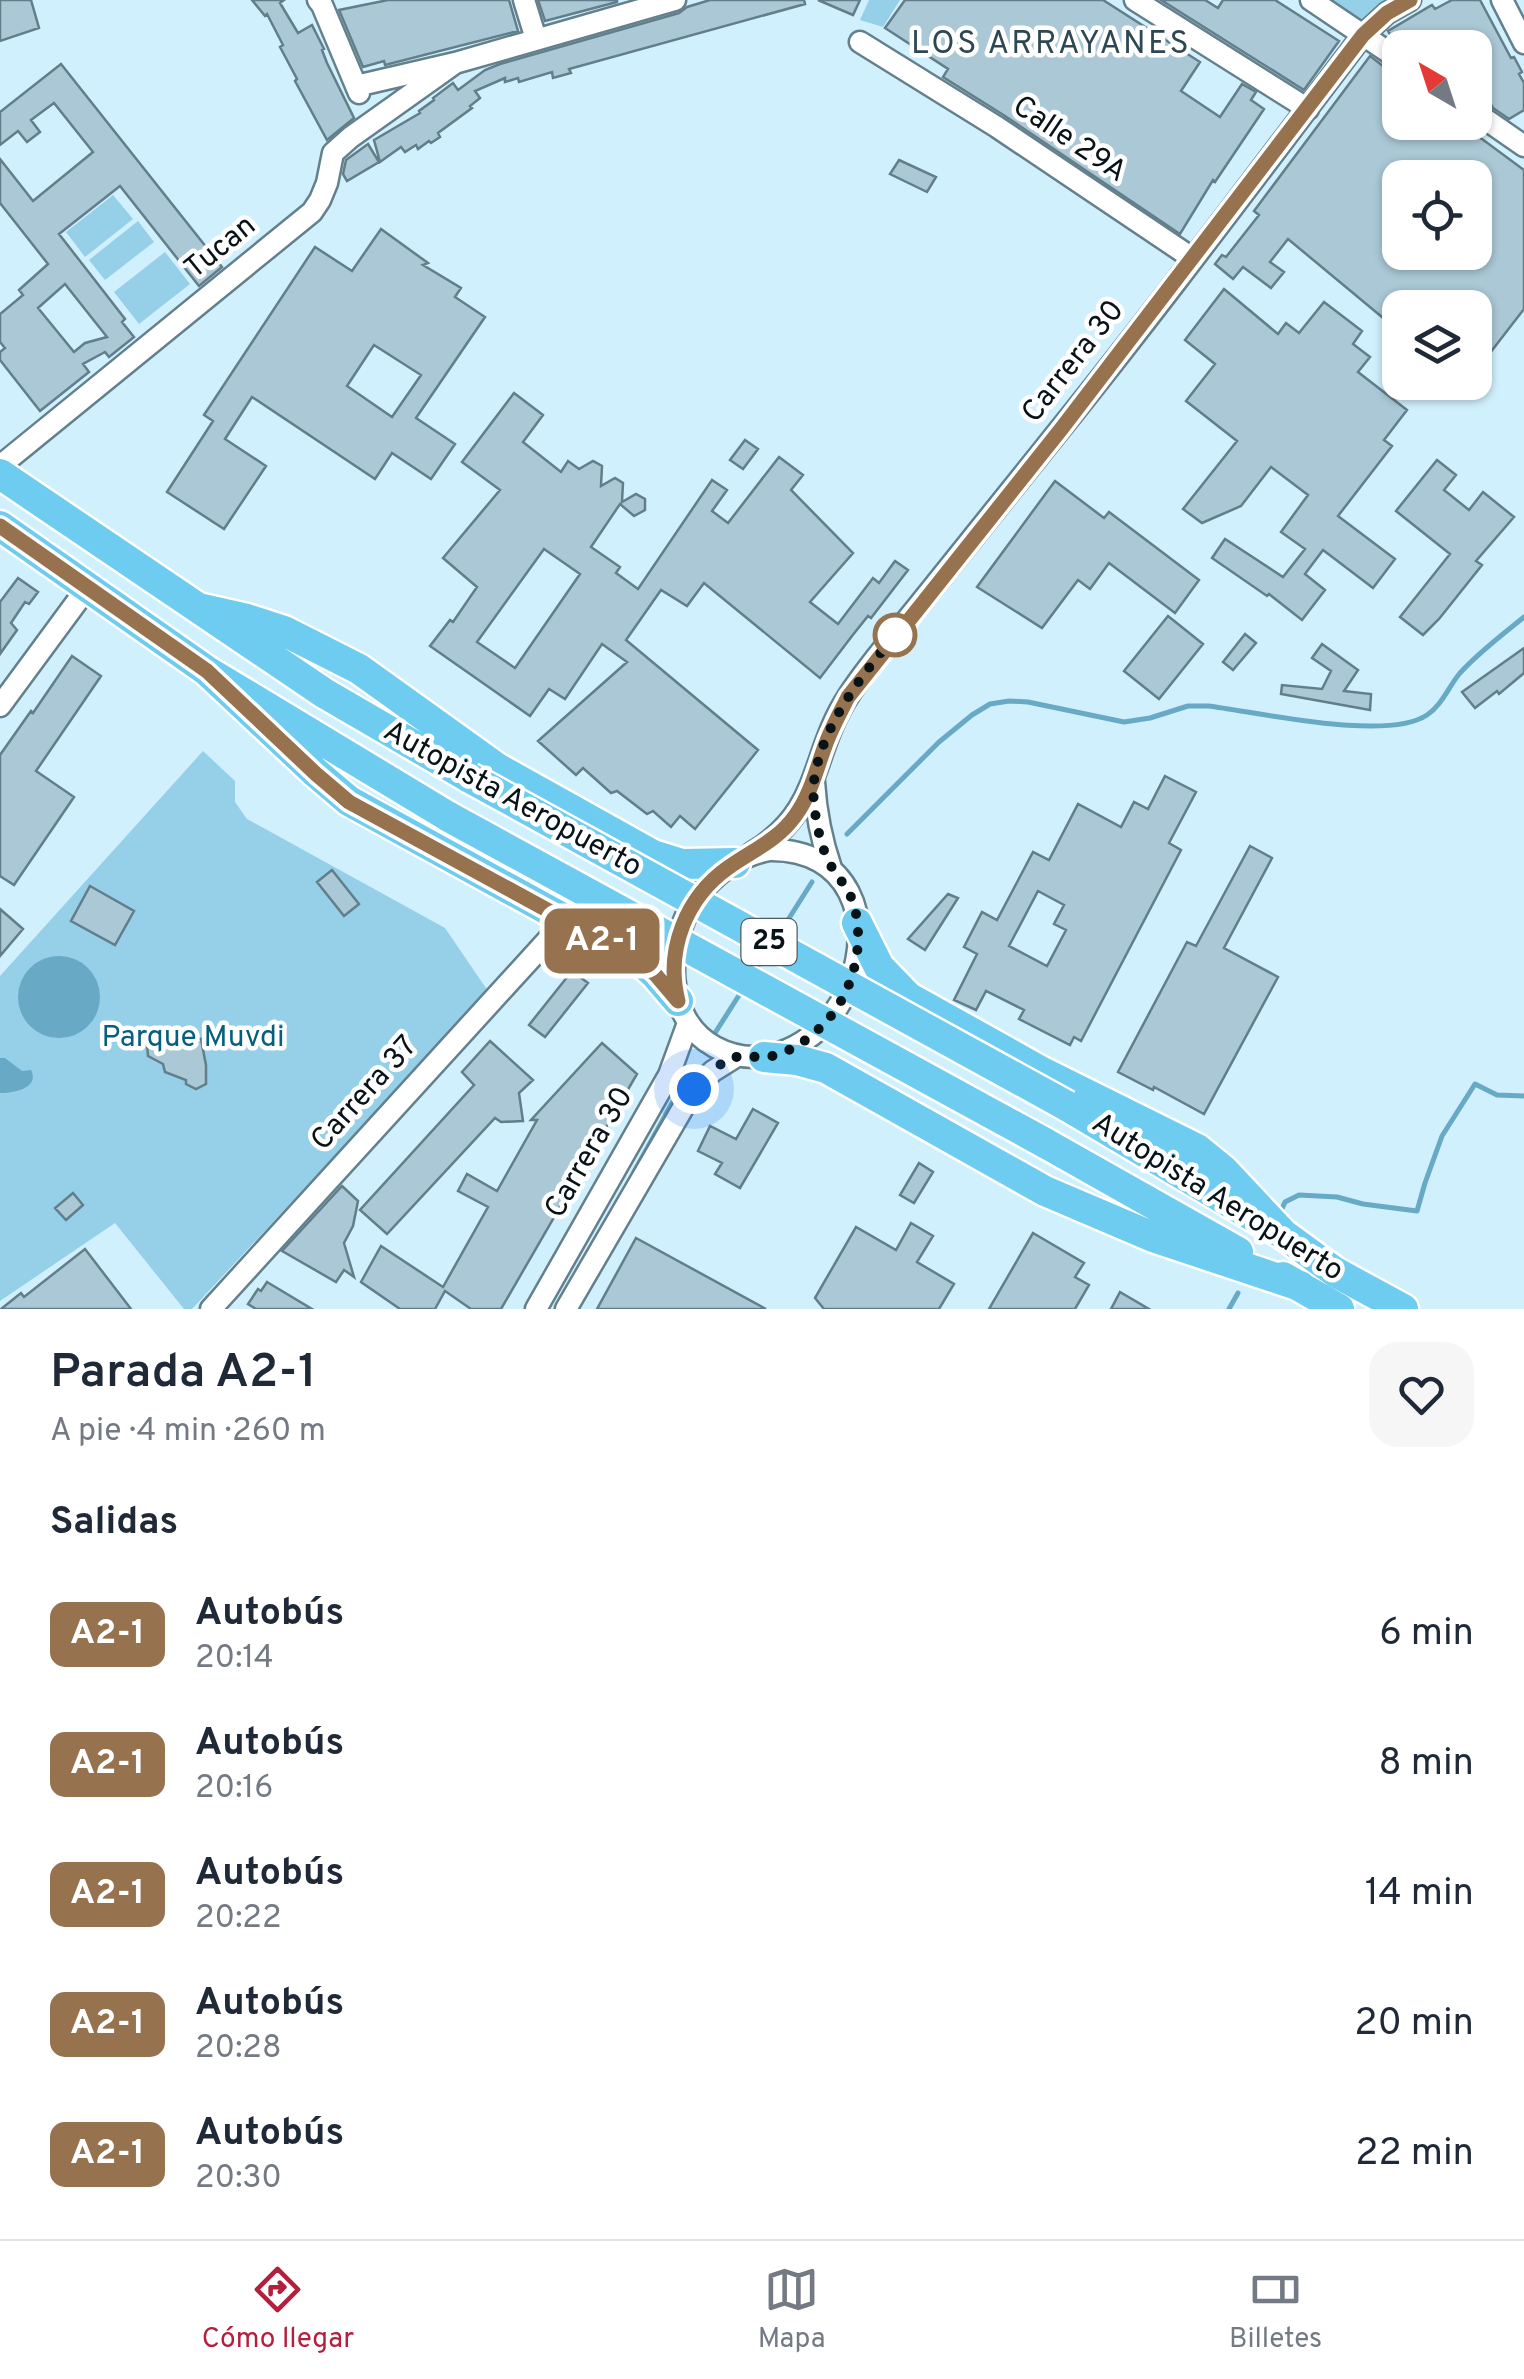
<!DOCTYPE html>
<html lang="es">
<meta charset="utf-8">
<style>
:root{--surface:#fff;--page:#f6f6f7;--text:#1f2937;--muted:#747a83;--line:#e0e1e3;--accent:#b3203d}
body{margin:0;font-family:Overpass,sans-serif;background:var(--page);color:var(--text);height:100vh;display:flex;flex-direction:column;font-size:38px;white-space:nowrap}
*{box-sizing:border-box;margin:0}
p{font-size:32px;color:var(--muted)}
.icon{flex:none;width:55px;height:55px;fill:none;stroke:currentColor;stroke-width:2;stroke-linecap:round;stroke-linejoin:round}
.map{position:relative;height:1309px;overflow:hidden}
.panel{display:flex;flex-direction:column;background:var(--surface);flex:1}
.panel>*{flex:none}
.badge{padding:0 20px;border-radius:15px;font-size:35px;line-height:65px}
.needle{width:65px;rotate:321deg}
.fabs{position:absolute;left:1382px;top:30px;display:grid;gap:20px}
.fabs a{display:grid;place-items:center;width:110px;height:110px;border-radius:20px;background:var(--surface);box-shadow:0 2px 8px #0004;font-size:50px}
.you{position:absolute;width:50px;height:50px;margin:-25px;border:8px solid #fff;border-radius:50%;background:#1a73e8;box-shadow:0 0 0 15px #1a73e833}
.map>.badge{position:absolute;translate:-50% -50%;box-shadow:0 0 0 5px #fff}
h2{padding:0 50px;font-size:38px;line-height:90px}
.round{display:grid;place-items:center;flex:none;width:105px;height:105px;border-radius:30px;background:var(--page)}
.headline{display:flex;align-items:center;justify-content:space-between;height:170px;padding:0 50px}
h1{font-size:48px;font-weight:600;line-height:75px}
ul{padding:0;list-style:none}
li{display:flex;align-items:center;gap:30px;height:130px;padding:0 50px}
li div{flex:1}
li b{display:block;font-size:38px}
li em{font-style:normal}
li .badge{min-width:110px;font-weight:700;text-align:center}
.dock{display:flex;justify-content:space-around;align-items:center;height:140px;border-top:2px solid var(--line);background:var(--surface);font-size:28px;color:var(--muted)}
.dock a{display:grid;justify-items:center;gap:5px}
.dock .selected{color:var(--accent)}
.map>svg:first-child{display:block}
.green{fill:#95cfe8}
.water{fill:#68a9c5}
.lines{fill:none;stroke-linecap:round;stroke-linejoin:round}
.stream{stroke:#68a9c5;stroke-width:5}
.building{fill:#aac8d6;stroke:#627e8a;stroke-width:2.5;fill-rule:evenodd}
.minor-casing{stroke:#63808c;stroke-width:25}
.highway-casing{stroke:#fff;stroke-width:35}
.minor{stroke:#fff;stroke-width:20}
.highway{stroke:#6fccf1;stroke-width:30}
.highway-bridge-casing{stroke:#fff;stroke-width:35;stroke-linecap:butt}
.highway-bridge{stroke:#6fccf1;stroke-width:30}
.line-casing{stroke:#fff;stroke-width:22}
.line{stroke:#96724f;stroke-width:15}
.walk{stroke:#081317;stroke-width:10;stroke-dasharray:0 18}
.stop-dot{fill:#fff;stroke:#96724f;stroke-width:5}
.labels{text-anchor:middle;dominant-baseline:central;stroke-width:9;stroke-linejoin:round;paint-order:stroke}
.shield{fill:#fff;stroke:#525a5d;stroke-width:2.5}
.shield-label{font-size:28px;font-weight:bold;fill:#081317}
.street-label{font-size:30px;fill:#081317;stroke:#fff}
.park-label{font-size:30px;fill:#06607c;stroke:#fff}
.neighbourhood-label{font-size:32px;letter-spacing:2.5px;fill:#2d4853;stroke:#fff}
</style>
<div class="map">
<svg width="1524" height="1309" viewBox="0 0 1524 1309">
<rect width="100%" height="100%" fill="#d1f0fe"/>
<!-- green -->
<path class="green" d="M869 0H900L883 27 860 20Z
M1324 0H1398L1364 24Z
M113 195 133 219 85 257 66 232Z
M138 221 154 242 105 280 89 260Z
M165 252 190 284 139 324 114 292Z
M203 751 235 781V802L247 819 445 928 488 991 192 1309H184L115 1223 0 1301V976Z"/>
<!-- water -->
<path class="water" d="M18 997a41 41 0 1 1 82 0a41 41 0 1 1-82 0Z
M0 1058H5L22 1071 31 1070C40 1088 14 1093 0 1093Z"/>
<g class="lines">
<!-- stream -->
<path class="stream" d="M847 834 939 742 972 715 990 704 1009 701 1028 702 1124 722 1150 718 1188 706H1208C1258 712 1387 742 1427 715 1442 705 1449 686 1460 673 1479 652 1502 635 1524 617
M779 934 812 882
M754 972 767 952
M715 1033 743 989
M634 1172 692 1067
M1281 1211 1285 1202 1299 1195 1337 1197 1363 1204 1417 1211 1425 1183 1442 1136 1475 1084 1497 1095 1524 1096
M1229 1309 1238 1293"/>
</g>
<!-- building -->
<path class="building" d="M0 0H31L39 28 0 41Z
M252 0H284L280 3 298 33 312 25 324 49 322 50 327 63 354 118 327 140 295 81 297 79 280 47 283 45 267 14 265 16Z
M388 0H509L518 31 385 65 384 61 363 67 339 10Z
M538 0H617V2L545 21Z
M710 0H804L805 4 569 69 571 73 553 78 552 72 519 82 518 78 505 82V78L475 91 480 98 470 106 472 108 438 133 440 137 431 143 429 141 418 149 416 145 405 152 401 147 380 162 374 140 420 113 419 111 434 100 433 98 453 83 458 90 485 70 500 64 679 13 687 7Z
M818 0H860L853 15Z
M905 0H1103L1200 62 1181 91 1220 117 1242 84 1256 92 1251 100 1264 109 1215 182 1213 180 1180 234 1005 116 943 77 948 69 885 28Z
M1161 0H1205L1218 8 1223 0H1275L1339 41 1304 90Z
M1452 0H1480L1511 58 1514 57 1522 72 1519 74 1524 83V110L1509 119 1493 108 1482 88 1475 92V38L1459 48H1406L1393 39 1388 31 1432 5 1435 9Z
M1370 56 1400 79V122H1459L1524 170V309L1490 353 1475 341V308H1400V332L1288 239 1270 262 1284 272 1271 288 1243 267 1233 279 1215 264 1222 255 1226 257 1259 215 1254 211ZM1400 178H1475V252H1400Z
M61 64 222 267 199 286 120 186 59 234 125 319 122 322 134 337 109 357 105 352 83 364 89 372 40 411 0 360V352L5 348 0 342V314L23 295 19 290 48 264 0 203V159L33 201 93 152 54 103 31 120 40 132 27 142 18 131 0 145V112ZM65 284 107 337 85 343 74 352 38 308Z
M368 144 379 162 347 181 343 174 346 160Z
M899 160 936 177 927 192 890 174Z
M381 229 428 263 423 265 461 288 455 297 485 317 416 418 455 444 431 479 392 453 375 479 252 397 225 439 266 466 224 529 167 492 213 421 204 415 315 247 352 271ZM374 345 421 375 392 417 347 386Z
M1224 289 1278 334 1286 323 1299 333 1324 302 1362 331 1353 344 1370 357 1358 372 1407 410 1384 440 1392 446 1338 516 1395 559 1373 588 1323 550 1305 574 1325 590 1302 620 1269 594 1267 596 1212 558 1225 539 1283 577 1305 549 1281 532 1308 495 1271 467 1241 506 1202 523 1183 509 1237 441 1186 401 1215 364 1185 340Z
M514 393 543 415 523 442 561 472 568 461 579 469 593 461 602 466 601 486 615 478 623 483 622 502 636 494 645 499V510L634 516 620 504 591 547 620 567 616 573 638 589 712 480 727 490 712 511 728 523 779 457 803 475 791 490 853 553 810 602 838 624 873 578 879 583 895 561 908 570 871 618 868 616 852 636 820 678 704 583 687 606 661 590 626 640 758 750 695 829 680 816 671 827 653 811 647 814 617 791 611 793 583 768 576 775 538 741 627 662 602 644 565 699 549 689 530 716 430 646 450 620 453 622 477 587 443 558 500 490 462 462ZM544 549 580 574 515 668 477 642Z
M745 440 758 449 743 469 730 460Z
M1437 460 1456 475 1444 490 1469 510 1483 492 1514 517 1476 561 1482 565 1439 619 1423 635 1400 617 1450 554 1396 511Z
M1055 481 1104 518 1109 512 1199 580 1175 613 1109 563 1090 589 1078 580 1042 628 977 587Z
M18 578 38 592 29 604 25 602 11 623 17 630 0 654V602Z
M1168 616 1203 644 1159 699 1124 671Z
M1245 634 1256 643 1233 670 1223 662Z
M1322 644 1358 670 1344 691 1371 694 1370 710 1281 694 1282 685 1322 689 1331 671 1312 658Z
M1524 648V673L1499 694 1497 691 1475 708 1462 692Z
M72 656 101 676 36 771 74 797 14 885 0 876V755L31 711 33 713Z
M1165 776 1196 792 1169 843 1181 850 1081 1041 1074 1037 1070 1045 1019 1019 1024 1010 986 991 976 1010 954 1000 977 954 964 947 982 912 997 920 1033 852 1049 860 1078 804 1121 827 1134 802 1148 809ZM1038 891 1064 905 1054 924 1066 930 1047 966 1009 946Z
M1250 846 1272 858 1224 948 1278 977 1204 1114 1154 1087 1153 1090 1118 1072 1187 942 1196 946Z
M332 870 359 904 344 916 317 882Z
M90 886 134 911 115 945 71 921Z
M948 894 958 898 925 950 908 939Z
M0 909 23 929 0 956Z
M572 971 588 983 545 1037 529 1025Z
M178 1033 201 1039 206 1065V1084L196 1089 186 1084V1080L165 1072 163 1064 148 1056 147 1044 157 1038 166 1043Z
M490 1041 533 1080 519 1093 523 1121 501 1122 495 1118 387 1234 360 1210 474 1085 462 1072Z
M602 1043 637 1074 501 1309H471L445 1291 435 1309H400L361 1282 381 1246 443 1287 488 1207 458 1191 467 1174 497 1191 537 1120H531Z
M753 1109 778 1123 740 1188 715 1174 722 1163 698 1151 710 1126 736 1139Z
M919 1163 933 1172 914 1203 900 1195Z
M342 1186 358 1201 353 1226 344 1243 354 1277 344 1270 336 1282 282 1251Z
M73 1193 83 1205 66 1220 55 1208Z
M911 1223 933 1236 917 1262 954 1284 939 1309H824L815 1298 856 1227 896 1250Z
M1033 1233 1084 1263 1075 1277 1089 1285 1075 1309H989Z
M636 1238 766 1309H597Z
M85 1249 131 1309H1L21 1293 24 1297Z
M267 1282 312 1309H256L248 1304 258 1289 261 1291Z
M1120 1292 1149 1309H1111Z"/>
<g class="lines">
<!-- minor casing -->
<g class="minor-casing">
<path id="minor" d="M318 0 322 5 359 93
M524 0 536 39
M1135 0 1308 109
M1311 0 1400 60
M1502 0 1524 43
M860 42 997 127 1192 258
M356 86 455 63 675 0
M1475 112 1524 146
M0 466 312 212 320 200 327 183 333 153 351 137 455 63
M0 706 87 588
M814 782C816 813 821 839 831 868
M770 850C849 849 875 919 849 985 829 1037 769 1076 715 1047 663 1019 665 942 696 899 714 874 740 855 770 850Z
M752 853C824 809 809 756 849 695 869 664 895 635 919 605 965 547 1011 490 1057 433 1162 303 1262 168 1363 35L1387 13 1410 0
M211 1309 565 921
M536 1309 669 1075 688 1023
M566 1309 694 1089 713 1071 737 1056"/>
</g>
<!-- highway casing -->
<g class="highway-casing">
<path id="highway" d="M0 474 324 693 470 778
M0 526 207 671 449 817
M198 608 247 619 284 631 359 669 497 768 653 855 682 864 735 863
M207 671 316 773 349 801 639 960 655 974 678 1001
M857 923 879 967 908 997 1044 1073 1197 1149 1224 1171 1283 1234
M764 1057 797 1060 826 1068 1045 1191 1153 1237 1300 1286
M1067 1106 1283 1234 1335 1272 1403 1309
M1045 1143 1238 1252
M1283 1277 1339 1309"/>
</g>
<!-- minor -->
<use href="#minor" class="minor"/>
<!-- highway -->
<use href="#highway" class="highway"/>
<!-- highway-bridge casing -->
<g class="highway-bridge-casing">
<path id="highway-bridge" d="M470 778 1067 1106
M449 817 1045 1143"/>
</g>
<!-- highway-bridge -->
<use href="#highway-bridge" class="highway-bridge"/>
</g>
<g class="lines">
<!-- line casing -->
<g class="line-casing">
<path id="line" d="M0 526 207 671 316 774 349 802 639 960 655 974 678 1001C665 950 686 897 729 867 753 850 778 840 795 816 811 794 816 770 825 746 831 729 840 713 848 697L1062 428 1363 35 1387 13 1410 0"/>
</g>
<!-- line -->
<use href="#line" class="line"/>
<!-- walk -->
<path class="walk" d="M694 1089C705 1078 720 1061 736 1057 745 1055 757 1058 767 1057 792 1053 814 1036 830 1017 855 987 865 940 853 902 848 888 840 880 833 869 820 851 811 803 814 781 822 725 861 677 895 635"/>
</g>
<!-- markers -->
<circle class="stop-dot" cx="895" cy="635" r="20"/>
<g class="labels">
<!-- shield labels -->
<rect class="shield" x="741.5" y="919" width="55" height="46" rx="8"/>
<g class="shield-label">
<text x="769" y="942">25</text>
</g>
<!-- street labels -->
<g class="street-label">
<text transform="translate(1069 140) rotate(34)">Calle 29A</text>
<text transform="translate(221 248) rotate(-39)">Tucan</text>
<text transform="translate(1074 362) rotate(-52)">Carrera 30</text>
<text transform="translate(512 800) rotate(29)">Autopista Aeropuerto</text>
<text transform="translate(365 1094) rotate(-48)">Carrera 37</text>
<text transform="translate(590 1153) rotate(-60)">Carrera 30</text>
<text transform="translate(1217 1198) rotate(32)">Autopista Aeropuerto</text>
</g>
<!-- park labels -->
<g class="park-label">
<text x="193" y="1038">Parque Muvdi</text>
</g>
<!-- neighbourhood labels -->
<g class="neighbourhood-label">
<text x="1051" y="45">LOS ARRAYANES</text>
</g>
</g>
</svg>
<div class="fabs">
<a><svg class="needle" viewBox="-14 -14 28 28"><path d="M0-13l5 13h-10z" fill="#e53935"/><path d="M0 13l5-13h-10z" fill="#747a83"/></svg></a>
<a><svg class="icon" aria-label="locate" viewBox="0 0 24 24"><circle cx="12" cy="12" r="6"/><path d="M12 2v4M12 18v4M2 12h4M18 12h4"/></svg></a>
<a><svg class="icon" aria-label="layers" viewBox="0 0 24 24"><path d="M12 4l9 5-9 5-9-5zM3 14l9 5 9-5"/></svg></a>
</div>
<div class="you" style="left:694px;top:1089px"></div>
<b class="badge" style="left:602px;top:941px;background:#96724f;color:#fff">A2-1</b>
</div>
<section class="panel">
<div class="headline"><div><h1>Parada A2-1</h1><p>A pie · 4 min · 260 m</p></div><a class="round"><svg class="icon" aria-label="heart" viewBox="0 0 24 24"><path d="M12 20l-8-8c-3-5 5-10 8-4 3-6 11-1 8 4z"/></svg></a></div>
<h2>Salidas</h2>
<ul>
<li><span class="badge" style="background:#96724f;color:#fff">A2-1</span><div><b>Autobús</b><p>20:14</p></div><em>6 min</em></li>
<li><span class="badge" style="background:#96724f;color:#fff">A2-1</span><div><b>Autobús</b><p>20:16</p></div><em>8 min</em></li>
<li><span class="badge" style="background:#96724f;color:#fff">A2-1</span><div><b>Autobús</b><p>20:22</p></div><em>14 min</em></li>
<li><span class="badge" style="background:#96724f;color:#fff">A2-1</span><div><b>Autobús</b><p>20:28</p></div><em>20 min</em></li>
<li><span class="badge" style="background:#96724f;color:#fff">A2-1</span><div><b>Autobús</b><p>20:30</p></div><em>22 min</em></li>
</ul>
</section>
<nav class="dock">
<a class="selected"><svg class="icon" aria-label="directions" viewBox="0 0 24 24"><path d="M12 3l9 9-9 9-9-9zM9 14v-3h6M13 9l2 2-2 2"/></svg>Cómo llegar</a>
<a><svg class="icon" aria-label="map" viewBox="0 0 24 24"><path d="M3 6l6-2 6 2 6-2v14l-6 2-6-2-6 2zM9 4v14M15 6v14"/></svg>Mapa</a>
<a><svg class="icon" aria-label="tickets" viewBox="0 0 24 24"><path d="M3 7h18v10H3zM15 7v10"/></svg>Billetes</a>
</nav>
